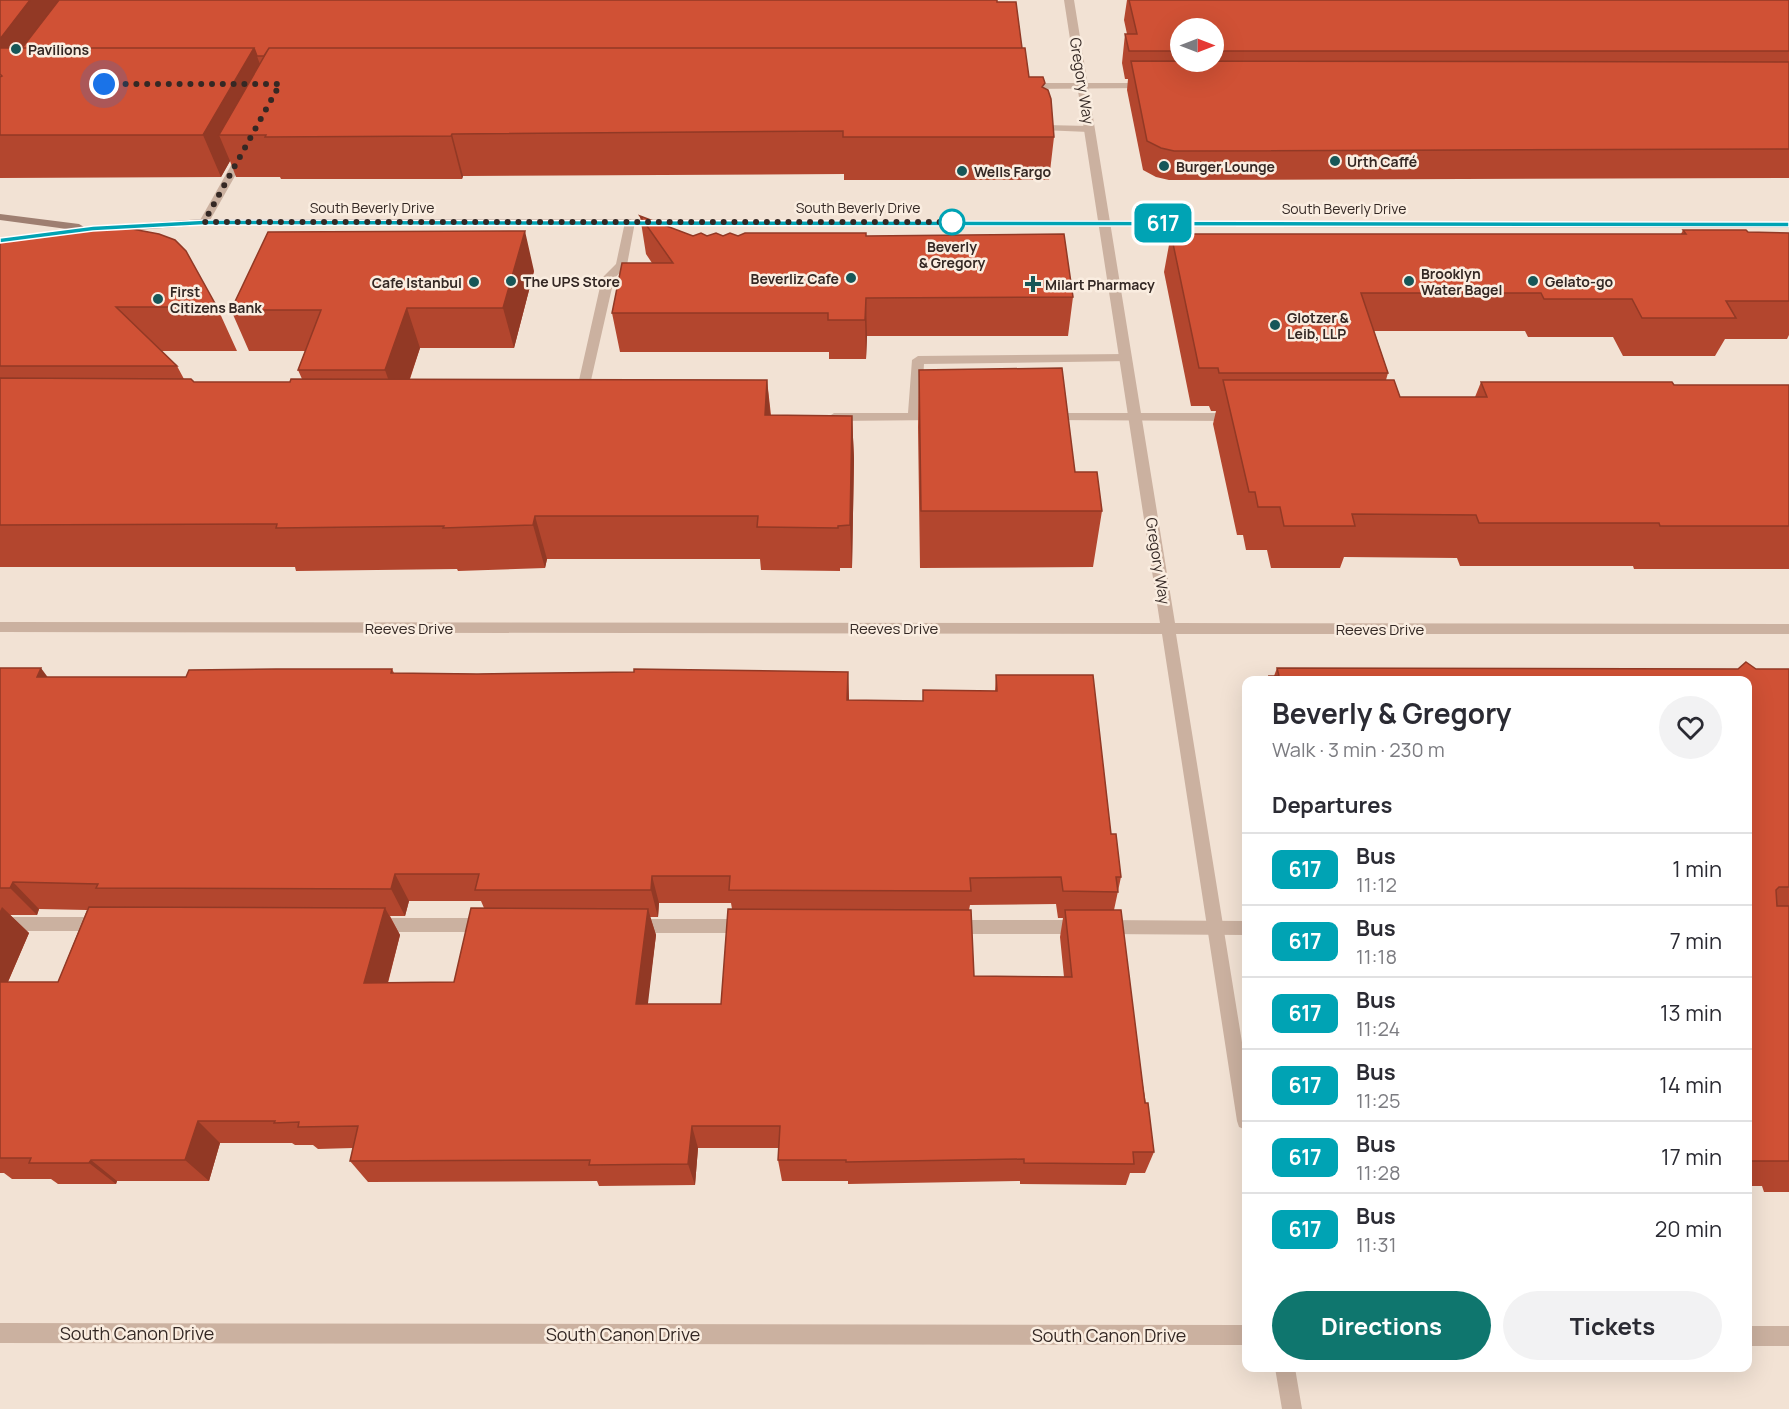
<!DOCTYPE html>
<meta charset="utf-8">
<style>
:root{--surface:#fff;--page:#f2f2f3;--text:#2b2b33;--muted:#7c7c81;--line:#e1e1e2;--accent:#0f766e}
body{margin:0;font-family:Manrope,sans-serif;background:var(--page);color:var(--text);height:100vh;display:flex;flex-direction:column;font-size:22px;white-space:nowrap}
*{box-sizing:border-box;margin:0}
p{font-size:20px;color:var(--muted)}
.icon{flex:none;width:33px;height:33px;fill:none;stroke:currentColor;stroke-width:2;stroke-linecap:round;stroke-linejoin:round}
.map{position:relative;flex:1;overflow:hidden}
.drawer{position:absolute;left:1242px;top:676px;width:510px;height:696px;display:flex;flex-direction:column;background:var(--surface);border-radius:12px;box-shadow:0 6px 24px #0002}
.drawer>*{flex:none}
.badge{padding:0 12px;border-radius:9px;font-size:21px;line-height:39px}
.needle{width:39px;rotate:90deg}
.tools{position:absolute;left:1170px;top:18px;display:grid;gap:12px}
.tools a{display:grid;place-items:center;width:54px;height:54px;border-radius:50%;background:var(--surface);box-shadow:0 6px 24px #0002;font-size:30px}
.you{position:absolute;width:30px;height:30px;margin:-15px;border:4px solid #fff;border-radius:50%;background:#1a73e8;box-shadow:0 0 0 9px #1a73e833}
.map>.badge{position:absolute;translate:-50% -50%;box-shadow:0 0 0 3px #fff}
h2{padding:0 30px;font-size:22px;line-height:54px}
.round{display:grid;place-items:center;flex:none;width:63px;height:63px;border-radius:32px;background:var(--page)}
.overview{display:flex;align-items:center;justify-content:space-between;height:102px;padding:0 30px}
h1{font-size:28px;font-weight:700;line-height:45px}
.cta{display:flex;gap:12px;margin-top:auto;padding:12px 30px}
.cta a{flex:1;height:69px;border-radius:36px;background:var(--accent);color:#fff;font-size:24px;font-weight:700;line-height:69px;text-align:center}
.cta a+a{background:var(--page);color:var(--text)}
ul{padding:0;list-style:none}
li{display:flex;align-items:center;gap:18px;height:72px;padding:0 30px;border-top:2px solid var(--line)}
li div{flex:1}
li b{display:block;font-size:22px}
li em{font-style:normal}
li .badge{min-width:66px;font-weight:700;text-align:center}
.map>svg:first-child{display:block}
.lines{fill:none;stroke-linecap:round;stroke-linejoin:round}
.lane{fill:#cbb1a0;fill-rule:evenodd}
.street{fill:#cbb1a0;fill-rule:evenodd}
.secondary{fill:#9e7f71;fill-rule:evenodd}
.wall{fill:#b3462e;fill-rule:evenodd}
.shaded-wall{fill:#923925}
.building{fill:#d05135;stroke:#923925;stroke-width:1.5}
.line{fill:#00a3b4;stroke:#fff;stroke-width:1.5}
.walk{stroke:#342824;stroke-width:6;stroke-dasharray:0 10.8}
.poi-dot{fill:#175758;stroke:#faede0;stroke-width:2}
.stop-dot{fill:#fff;stroke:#00a3b4;stroke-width:3}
.labels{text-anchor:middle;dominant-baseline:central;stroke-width:5;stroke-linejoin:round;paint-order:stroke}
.far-poi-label{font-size:14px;font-weight:bold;fill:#342824;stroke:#faede0;text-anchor:start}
.far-street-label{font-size:14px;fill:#342824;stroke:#faede0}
.far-stop-label{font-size:14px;font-weight:bold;fill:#342824;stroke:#faede0}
.street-label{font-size:15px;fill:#342824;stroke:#faede0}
.near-street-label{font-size:18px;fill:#342824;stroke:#faede0}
</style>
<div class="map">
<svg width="1789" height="1409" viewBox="0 0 1789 1409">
<rect width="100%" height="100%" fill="#f2e2d4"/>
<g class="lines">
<!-- lane -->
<path class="lane" d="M1147 83 1150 84V88L1024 89 1019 86 1024 83Z
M1045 125 1089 126 1094 129 1089 132 1041 130 1040 128Z
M243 150 248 153 209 222 204 225 200 224 199 222 238 153Z
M630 219 635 222 627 265 614 279 587 398 581 402 577 401 575 398 602 278 616 264 625 222Z
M1126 354 1132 358 1130 361 924 364 921 413 940 414 942 417 940 420 834 421 828 417 834 413H908L912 360 918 356Z
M1050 413H1233L1239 417 1233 421 1046 420 1044 417Z
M0 917H102L108 919 110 924 108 929 102 931H0Z
M375 918H486L492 920 494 925 492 930 486 932H375L369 930 367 925 369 920Z
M633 919H747L753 921 755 926 753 931 747 933H633L627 931 625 926 627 921Z
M954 920H1080L1086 922 1088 927 1086 932 1080 934H954L948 932 946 927 948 922Z
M1104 920 1246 921V935L1104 934 1098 932 1096 927 1098 922Z"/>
<!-- street -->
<path class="street" d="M1064 0H1074L1175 623 1789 624V634H1176L1246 1067V1130L1239 1127 1237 1121 1162 634 0 632V622L1160 623Z
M0 1323 1246 1325V1345L0 1343Z
M1748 1326H1789V1346H1748Z
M1275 1368H1295L1302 1409H1282Z"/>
<!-- secondary -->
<path class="secondary" d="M0 214 79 224 84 227 204 219 1789 222V228L204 225 67 235 61 232 67 229 0 220Z"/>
</g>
<!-- wall -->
<path class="wall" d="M0 0 997 2 1022 48 1029 77 1045 89 1054 137 1049 180H844V174L463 176 462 179H281L280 177H236L230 161 221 177 0 178Z
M1127 0H1789V178L1169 180 1156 177 1143 170 1127 90 1128 79H1125L1122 63 1125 34H1127L1124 20ZM1180 28H1214V62H1180Z
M640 216 693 236H866L1073 297 1068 336H867L866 359H829V352H620L612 313 652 263 646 254Z
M1683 230 1748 232 1789 233V335L1787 339H1725L1715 356H1623L1613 337H1528L1525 331H1374L1388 373 1386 380 1400 397H1475L1481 382 1674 385H1789V569H1634L1633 566H1460L1457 558 1344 557 1340 568H1271L1267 550H1246L1243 535H1237L1213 424 1216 411H1211L1209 406H1191L1164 272 1171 234H1681Z
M0 240 217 307 237 351H161L177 366 184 379 194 382H290L302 379 298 370 305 351H249L231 310 534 271 514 348H420L410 379 767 380 771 415 852 416 854 459 852 568H840V571L761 570 760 559H547L545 568 458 571 457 569 296 571 295 567H0Z
M919 370 1075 472 1102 511 1093 567 920 568 918 427Z
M0 668 47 677H186L392 669 394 673 477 674 848 672 849 700 923 701 995 691 996 675 1111 834 1121 877 1114 910 1154 1152 1145 1173H1130L1126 1185 1020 1184V1181L848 1184V1181H782L778 1160 779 1148H698L695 1185 599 1186 597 1181 368 1182 350 1161 353 1148 318 1149 313 1145H295L292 1143H220L209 1181H117L116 1184H58L51 1179H12L4 1173H0ZM409 901H481L484 908 454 982 388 983 400 935 390 916H405ZM659 903H731L732 909 721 1004H647L656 935 650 917H658ZM1056 904 1058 918H1063L1060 937 1064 977 974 976 969 910 970 905ZM39 909 87 910 58 982H8L29 933 10 915H37Z
M1277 668 1789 669V1192H1764L1762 1186H1748V681H1268L1269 676H1274Z"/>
<!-- shaded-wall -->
<path class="shaded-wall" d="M30 0H60L2 76 0 74V39Z
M254 48 269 89 219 135 230 161 221 177 203 135Z
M452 134 463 176 462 179 451 136Z
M525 231 534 271 514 348 503 308Z
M866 298 867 336 866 359 865 320Z
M407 308 420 348 399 410 385 370Z
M767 380 771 423 765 415Z
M852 416 854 459 852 568 850 525Z
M535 516 547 559 545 568 533 525Z
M41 668 63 698 37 677Z
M848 672 849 702 847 700Z
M395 874 409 901 405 916 391 889Z
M652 876 659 903 658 917 651 890Z
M13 882 39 909 37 915 10 888Z
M2 907 29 933 0 1000V911Z
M385 908 400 935 381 1008 364 983Z
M648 909 656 935 645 1029 636 1004Z
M198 1121 220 1143 209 1181 185 1160Z
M692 1126 698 1148 695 1185 688 1164Z
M91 1160 117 1181 116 1184 89 1163Z"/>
<!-- building -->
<path class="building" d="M0 0H30L0 39Z
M59 0H997V2H1016L1022 48H269L264 56H257L254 48H22Z
M1129 0H1789V51H1214V28H1180V51H1129L1125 34H1137Z
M0 48H254L203 135H0V77L2 76 0 74Z
M269 48H1025L1029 77H1043L1045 83 1042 87 1048 90 1051 99 1054 137H843V131L452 134 451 136 265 137 266 135H219Z
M1131 61 1789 62V149L1174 151 1161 148 1147 141Z
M640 216 693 236 701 233 707 236 716 233 723 236 730 233 738 236 745 233H866V236L1064 234 1073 297 866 298 865 320H828V313H612L622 263H673Z
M116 226 159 234 175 240 186 251 217 307H116L177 366H0V240Z
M1683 230H1746L1748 232 1789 233V301H1726L1736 318H1642L1632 299H1544L1541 293H1361L1388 373H1219L1218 368H1199L1171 234H1686Z
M525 231 503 308H407L385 370H298L321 310H231L268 232Z
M1062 368 1075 472H1097L1102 511H921L919 370Z
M0 378 191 379 194 382H290L291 379 767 380 765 415 852 416 850 525 838 526V528L757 527 758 516H535L533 525 443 528 444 526 276 528 277 524 0 525Z
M1223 380H1394L1400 397H1487L1481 382H1672L1674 385H1789V526H1660L1659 523H1479L1476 515 1352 514 1355 526H1284L1280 507H1258L1255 492H1249Z
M1746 662 1756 669H1789V887H1779L1776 890 1777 906H1789V1161H1748V681H1271L1269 676H1279L1277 668 1738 669Z
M0 668H41L37 677H186L189 670 276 669H392L391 673 477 674 634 672V669L848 672 847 700 923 701V690L997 691 996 675H1093L1111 834H1116L1121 877H1116L1118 892 1063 891 1061 877 970 878 971 891 729 890 730 876H652L651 890H475L479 874H395L391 889 96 888 98 884 13 882 10 888H0Z
M89 907 385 908 364 983 454 982 471 908 648 909 636 1004H721L728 909 971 910 974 976 1072 977 1065 910H1121L1145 1103H1148L1154 1152H1133L1134 1164 1024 1163V1159L846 1162V1160H778L780 1126H692L688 1164 589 1165 590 1160 350 1161 358 1126 298 1127 299 1122 274 1123 275 1121H198L185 1160H91L89 1163H29L31 1158H0V982H58Z"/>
<!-- line -->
<path class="line" d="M204 220 1789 222V227L204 225 93 231 0 243V238L93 226Z"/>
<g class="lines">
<!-- walk -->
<path class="walk" d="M104 84H280L204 222H952"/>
</g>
<!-- markers -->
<g class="poi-dot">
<circle cx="16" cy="49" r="6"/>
<circle cx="1335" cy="161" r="6"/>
<circle cx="1164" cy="166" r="6"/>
<circle cx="962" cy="171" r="6"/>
<circle cx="851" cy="278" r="6"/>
<circle cx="511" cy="281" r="6"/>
<circle cx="1409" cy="281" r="6"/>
<circle cx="1533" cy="281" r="6"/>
<circle cx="474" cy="282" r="6"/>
<path d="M1030 275h6v6h6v6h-6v6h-6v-6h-6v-6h6z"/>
<circle cx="158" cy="299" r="6"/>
<circle cx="1275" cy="325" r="6"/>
</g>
<circle class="stop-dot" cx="952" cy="222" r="12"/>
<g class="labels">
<!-- far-poi labels -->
<g class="far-poi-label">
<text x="28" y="49">Pavilions</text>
<text x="1347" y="161">Urth Caffé</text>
<text x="1176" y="166">Burger Lounge</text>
<text x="974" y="171">Wells Fargo</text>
<text x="1421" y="273">Brooklyn<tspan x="1421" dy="16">Water Bagel</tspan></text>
<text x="839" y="278" text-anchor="end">Beverliz Cafe</text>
<text x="523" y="281">The UPS Store</text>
<text x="1545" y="281">Gelato-go</text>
<text x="462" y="282" text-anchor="end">Cafe Istanbul</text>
<text x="1045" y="284">Milart Pharmacy</text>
<text x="170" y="291">First<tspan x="170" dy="16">Citizens Bank</tspan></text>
<text x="1287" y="317">Glotzer &amp;<tspan x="1287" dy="16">Leib, LLP</tspan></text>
</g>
<!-- far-street labels -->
<g class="far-street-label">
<text x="372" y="207">South Beverly Drive</text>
<text x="858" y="207">South Beverly Drive</text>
<text x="1344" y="208">South Beverly Drive</text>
</g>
<!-- far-stop labels -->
<g class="far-stop-label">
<text x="952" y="246">Beverly<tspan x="952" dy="16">&amp; Gregory</tspan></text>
</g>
<!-- street labels -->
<g class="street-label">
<text transform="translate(1082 81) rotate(81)">Gregory Way</text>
<text transform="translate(1158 561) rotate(81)">Gregory Way</text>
<text x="409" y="628">Reeves Drive</text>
<text x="894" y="628">Reeves Drive</text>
<text x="1380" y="629">Reeves Drive</text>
</g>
<!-- near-street labels -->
<g class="near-street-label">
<text x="137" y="1333">South Canon Drive</text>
<text x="623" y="1334">South Canon Drive</text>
<text x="1109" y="1335">South Canon Drive</text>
</g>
</g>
</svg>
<div class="tools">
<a><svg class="needle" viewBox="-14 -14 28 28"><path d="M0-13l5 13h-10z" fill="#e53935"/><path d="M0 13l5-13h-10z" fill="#7c7c81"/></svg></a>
</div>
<div class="you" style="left:104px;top:84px"></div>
<b class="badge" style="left:1163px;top:223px;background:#00a3b4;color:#fff">617</b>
<section class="drawer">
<div class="overview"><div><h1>Beverly &amp; Gregory</h1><p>Walk · 3 min · 230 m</p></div><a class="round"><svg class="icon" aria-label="heart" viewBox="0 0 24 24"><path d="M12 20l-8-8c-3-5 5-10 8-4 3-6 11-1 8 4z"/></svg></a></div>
<h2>Departures</h2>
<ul>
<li><span class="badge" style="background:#00a3b4;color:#fff">617</span><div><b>Bus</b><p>11:12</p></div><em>1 min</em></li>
<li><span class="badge" style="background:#00a3b4;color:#fff">617</span><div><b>Bus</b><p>11:18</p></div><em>7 min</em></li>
<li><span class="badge" style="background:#00a3b4;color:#fff">617</span><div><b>Bus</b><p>11:24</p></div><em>13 min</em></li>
<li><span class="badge" style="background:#00a3b4;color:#fff">617</span><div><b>Bus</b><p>11:25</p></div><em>14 min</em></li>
<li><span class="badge" style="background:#00a3b4;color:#fff">617</span><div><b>Bus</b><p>11:28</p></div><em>17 min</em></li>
<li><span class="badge" style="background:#00a3b4;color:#fff">617</span><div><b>Bus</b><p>11:31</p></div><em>20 min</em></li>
</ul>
<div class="cta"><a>Directions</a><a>Tickets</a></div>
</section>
</div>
